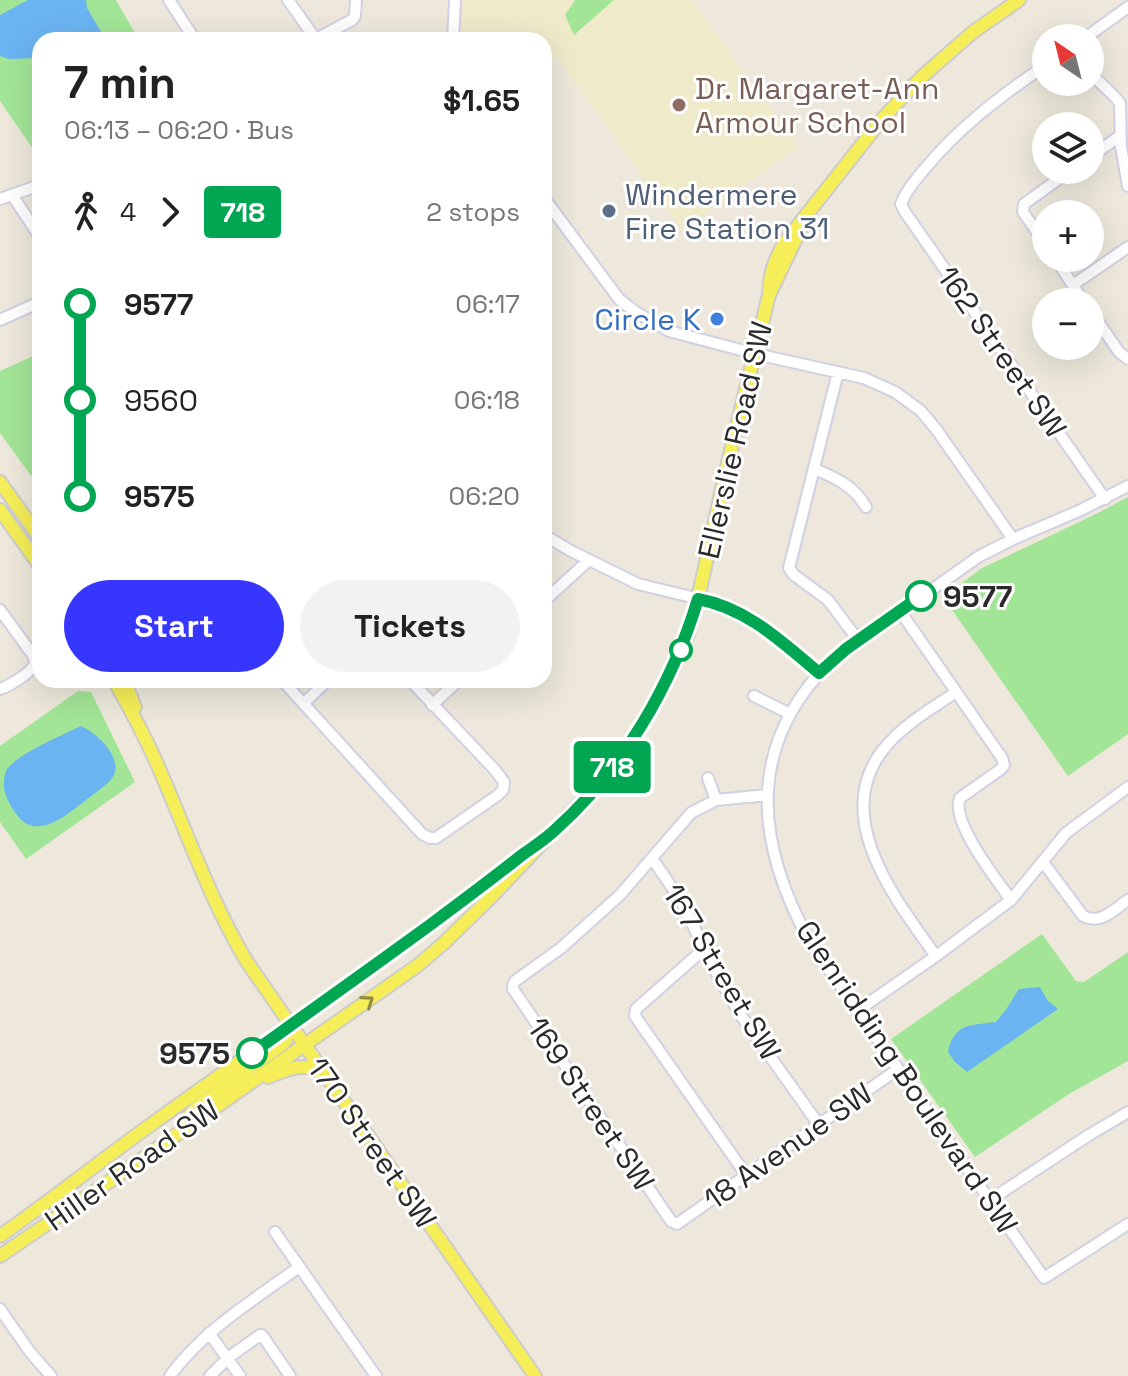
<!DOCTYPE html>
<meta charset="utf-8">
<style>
:root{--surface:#fff;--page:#f2f2f2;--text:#222;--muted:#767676;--accent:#3736ff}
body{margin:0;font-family:"Space Grotesk",sans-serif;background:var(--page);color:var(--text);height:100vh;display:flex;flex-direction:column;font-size:30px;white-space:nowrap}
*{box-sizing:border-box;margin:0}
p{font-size:26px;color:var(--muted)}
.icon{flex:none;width:44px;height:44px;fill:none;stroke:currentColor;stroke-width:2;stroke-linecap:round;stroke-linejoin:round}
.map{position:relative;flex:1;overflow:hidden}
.sheet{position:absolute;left:32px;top:32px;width:520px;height:656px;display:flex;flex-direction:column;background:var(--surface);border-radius:24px;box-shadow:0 8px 32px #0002}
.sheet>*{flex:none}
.badge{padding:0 16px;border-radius:6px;font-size:28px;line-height:52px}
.needle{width:52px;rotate:325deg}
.fabs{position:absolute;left:1032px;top:24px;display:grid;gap:16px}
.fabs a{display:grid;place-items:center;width:72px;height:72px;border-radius:50%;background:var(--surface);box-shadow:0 8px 32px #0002;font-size:40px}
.map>.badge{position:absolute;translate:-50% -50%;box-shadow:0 0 0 4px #fff}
.legs{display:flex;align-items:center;gap:12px;height:88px;padding:0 32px;font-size:26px}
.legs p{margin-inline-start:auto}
.headline{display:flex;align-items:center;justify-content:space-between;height:136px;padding:0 32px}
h1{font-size:44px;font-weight:600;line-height:60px}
.action{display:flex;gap:16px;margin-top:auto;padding:16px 32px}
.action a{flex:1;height:92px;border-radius:48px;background:var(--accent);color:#fff;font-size:32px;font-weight:600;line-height:92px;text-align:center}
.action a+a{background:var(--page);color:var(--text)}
ul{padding:0 32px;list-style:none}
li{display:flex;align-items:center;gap:28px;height:96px;font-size:30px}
li i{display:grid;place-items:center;width:12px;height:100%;margin:0 10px;background:currentColor}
li i::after{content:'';width:20px;height:20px;margin:-10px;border:6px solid;border-radius:50%;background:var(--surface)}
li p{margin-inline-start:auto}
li:first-child i{background:linear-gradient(#0000 50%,currentColor 0)}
li:last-child i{background:linear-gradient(currentColor 50%,#0000 0)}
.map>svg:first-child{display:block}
.education{fill:#efeaca}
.green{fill:#a2e596}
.water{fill:#6bb4f2}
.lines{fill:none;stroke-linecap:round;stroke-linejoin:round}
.minor-casing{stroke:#d1d1e3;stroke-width:14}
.major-casing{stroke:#ccc;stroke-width:16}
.minor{stroke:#fff;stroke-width:10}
.major{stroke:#f5ee58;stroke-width:12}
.oneway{stroke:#908c41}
.line-1-casing{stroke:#fff;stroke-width:18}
.line-1{stroke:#00a651;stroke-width:12}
.education-dot{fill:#8d6e63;stroke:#fff;stroke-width:3}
.service-dot{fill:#5c6f8a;stroke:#fff;stroke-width:3}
.shop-dot{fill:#3f7fe0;stroke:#fff;stroke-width:3}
.stop-1-dot{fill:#fff;stroke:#00a651;stroke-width:4}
.labels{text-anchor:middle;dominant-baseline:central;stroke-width:6;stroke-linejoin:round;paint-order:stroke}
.education-label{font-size:30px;fill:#785e54;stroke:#fff;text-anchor:start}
.service-label{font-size:30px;fill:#4e5e75;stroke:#fff;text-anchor:start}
.shop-label{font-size:30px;fill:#366cbe;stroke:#fff;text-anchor:end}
.street-label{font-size:30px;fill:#2a2a2a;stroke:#fff}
.stop-label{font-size:30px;font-weight:bold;fill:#2a2a2a;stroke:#fff;text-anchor:start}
</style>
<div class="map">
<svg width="1128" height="1376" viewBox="0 0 1128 1376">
<rect width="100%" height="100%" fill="#ede8db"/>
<!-- education -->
<path class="education" d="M464 0H692L798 147 682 230 555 56 544 63V40H462L460 15Z"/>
<!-- green -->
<path class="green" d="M0 0H116L139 40H40V159L0 101Z
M575 0H614L574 35 565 15Z
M40 353V488L0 433V371Z
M1128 497V734L1068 776 943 597 982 568 1098 513Z
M78 691 91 692 135 782 26 859 0 822V746Z
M1042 934 1076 981 1084 982 1128 952V1061L1069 1094 975 1157 891 1039Z"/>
<!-- water -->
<path class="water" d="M28 0H86L87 8 106 40H40V60L37 58 9 59 0 56V15Z
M81 726C96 733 119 753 115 772 112 783 98 790 90 797 70 812 38 843 17 815 11 807 5 797 4 787 4 782 4 774 7 769 19 753 63 735 81 726Z
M1040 987 1048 1001 1058 1009 967 1072 955 1062 948 1052C954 1023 971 1025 996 1022L1007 1008 1019 989Z"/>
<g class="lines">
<!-- minor casing -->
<g class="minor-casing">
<path id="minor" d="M169 0 195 40
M288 0 312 34 316 37H320L352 20 355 16 356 0
M1085 38 1128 7
M453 40 455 0
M1046 65C1000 96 957 129 922 172 914 182 905 192 901 204L905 212 1105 499
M1090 73 1113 95 1120 103 1121 147 1128 186
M1090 157 1120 136
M12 195 40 237
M544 198 619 299 634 311 669 331 756 354 864 378 895 392 921 411 936 429 1013 539
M0 199 40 185
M1046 245 1023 212 1024 204 1071 170
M1055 258 1084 302
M1073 285 1128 247
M1090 310 1119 352 1128 359
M0 320 40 302
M838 372 789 568 794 575 828 600 858 640
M815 469C836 478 854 486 866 507
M1128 486 1081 510 1013 539 978 557 831 661C744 747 756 845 811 944L1044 1278 1128 1224
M544 535 571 551 638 584 712 602 739 612 762 626 819 673
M544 601 589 560
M0 610 33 655C34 658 35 660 35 663 33 672 9 686 0 689
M900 611 1002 758 1004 765 1001 769 960 798C950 821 997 880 1011 900
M282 680 422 834 430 838H436L498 795 503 790 504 782 495 770 410 680
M754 696 790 714
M304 703 328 680
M432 705 459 680
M708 778 716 800
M768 795 716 800 691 813 620 895 561 948 515 981 513 985V989L671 1221 677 1224 898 1069
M652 858 681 901 718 976 742 1017 819 1125
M1043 862 1083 916C1101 925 1113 910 1128 900
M704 949 636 1009 635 1016 746 1175
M936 956C895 899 827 813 887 745 906 723 933 708 956 692
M857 1011 936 956 1011 900 1066 833 1128 787
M990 1200 1089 1135 1128 1112
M275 1232 376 1376
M0 1309 30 1352 51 1376
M209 1333 240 1376
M170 1376C203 1330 254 1300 299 1267
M210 1376 228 1358 260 1335H262L290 1376"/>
</g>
<!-- major casing -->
<g class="major-casing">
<path id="major" d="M770 293 800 230
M0 482 40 538
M0 510 40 566
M114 680C128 705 142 731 154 757 185 826 208 897 247 962L535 1376
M124 680 135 707
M268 1077C286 1070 305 1060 322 1074
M182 1128 188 1117 197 1107 284 1043 290 1032V1026
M0 1236C53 1199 104 1158 156 1121 279 1032 405 947 524 854
M0 1256 129 1168 417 966 444 943 492 896 602 780 640 727 673 668 688 634 698 599 725 475 769 295C769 274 775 259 785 242L879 123 905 94 925 74 973 32 1019 0"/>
</g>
<!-- minor -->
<use href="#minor" class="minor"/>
<!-- major -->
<use href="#major" class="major"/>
</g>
<!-- one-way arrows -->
<defs><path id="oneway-chevron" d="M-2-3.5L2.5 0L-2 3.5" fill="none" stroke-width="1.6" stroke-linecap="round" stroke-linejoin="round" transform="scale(2)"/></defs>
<use class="oneway" href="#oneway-chevron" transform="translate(368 1001) rotate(-35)"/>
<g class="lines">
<!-- line-1 casing -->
<g class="line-1-casing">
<path id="line-1" d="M252 1053C312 1010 371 968 430 925 461 902 492 879 522 855 533 847 546 839 556 829 623 769 672 685 698 599 747 608 782 642 819 673L846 649 921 596"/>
</g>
<!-- line-1 -->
<use href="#line-1" class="line-1"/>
</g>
<!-- markers -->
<circle class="education-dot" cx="679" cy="105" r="8"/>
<circle class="service-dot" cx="609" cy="211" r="8"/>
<circle class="shop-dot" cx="717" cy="319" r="8"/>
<g class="stop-1-dot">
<circle cx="921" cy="596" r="14"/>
<circle cx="681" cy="650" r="10"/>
<circle cx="252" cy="1053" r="14"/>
</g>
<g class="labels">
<!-- education labels -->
<g class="education-label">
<text x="695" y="88">Dr. Margaret-Ann<tspan x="695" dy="34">Armour School</tspan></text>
</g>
<!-- service labels -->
<g class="service-label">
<text x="625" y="194">Windermere<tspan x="625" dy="34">Fire Station 31</tspan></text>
</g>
<!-- shop labels -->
<g class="shop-label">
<text x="701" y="319">Circle K</text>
</g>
<!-- street labels -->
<g class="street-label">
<text transform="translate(1002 352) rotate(55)">162 Street SW</text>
<text transform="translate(735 440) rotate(-77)">Ellerslie Road SW</text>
<text transform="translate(722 972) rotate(59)">167 Street SW</text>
<text transform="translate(907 1077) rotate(56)">Glenridding Boulevard SW</text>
<text transform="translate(591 1104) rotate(56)">169 Street SW</text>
<text transform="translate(372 1143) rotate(55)">170 Street SW</text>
<text transform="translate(788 1146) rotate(-35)">18 Avenue SW</text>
<text transform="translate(132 1165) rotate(-35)">Hiller Road SW</text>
</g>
<!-- stop labels -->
<g class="stop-label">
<text x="943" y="596">9577</text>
<text x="230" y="1053" text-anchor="end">9575</text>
</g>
</g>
</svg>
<div class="fabs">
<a><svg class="needle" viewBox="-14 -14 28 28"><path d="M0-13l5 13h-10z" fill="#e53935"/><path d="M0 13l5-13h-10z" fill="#767676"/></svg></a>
<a><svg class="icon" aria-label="layers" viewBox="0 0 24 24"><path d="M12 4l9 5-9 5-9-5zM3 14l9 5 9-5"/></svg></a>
<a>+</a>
<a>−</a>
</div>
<b class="badge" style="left:612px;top:767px;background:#00a651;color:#fff">718</b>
<section class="sheet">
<div class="headline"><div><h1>7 min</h1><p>06:13 – 06:20 · Bus</p></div><b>$1.65</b></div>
<div class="legs"><svg class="icon" aria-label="walk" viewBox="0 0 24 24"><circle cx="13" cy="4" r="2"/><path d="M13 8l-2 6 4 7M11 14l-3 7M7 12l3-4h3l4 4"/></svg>4<svg class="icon" aria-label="forward" viewBox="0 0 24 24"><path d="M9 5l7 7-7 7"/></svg><b class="badge" style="background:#00a651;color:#fff">718</b><p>2 stops</p></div>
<ul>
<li><i style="color:#00a651"></i><b>9577</b><p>06:17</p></li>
<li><i style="color:#00a651"></i><span>9560</span><p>06:18</p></li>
<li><i style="color:#00a651"></i><b>9575</b><p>06:20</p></li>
</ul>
<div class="action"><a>Start</a><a>Tickets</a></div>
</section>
</div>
